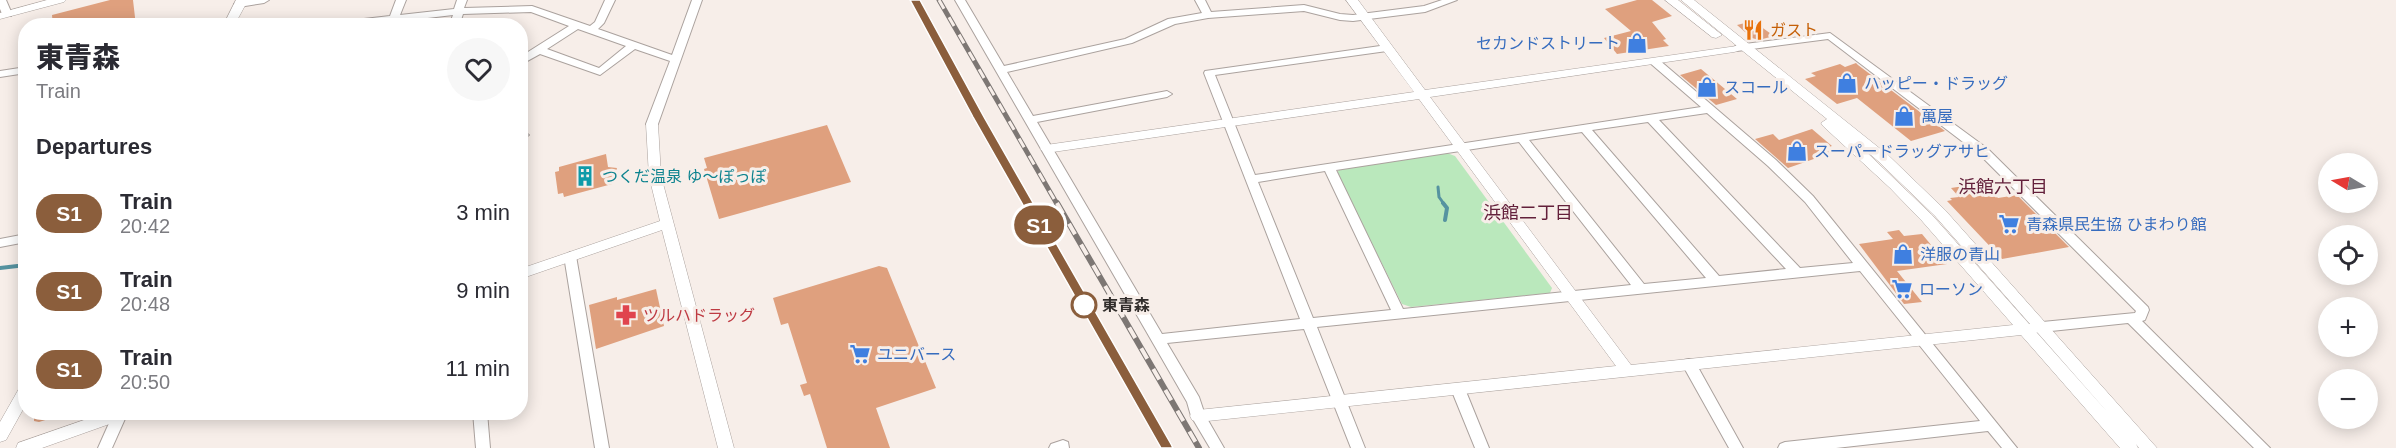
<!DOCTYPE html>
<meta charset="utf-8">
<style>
:root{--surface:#fff;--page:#f7f7f7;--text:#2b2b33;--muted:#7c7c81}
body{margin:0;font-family:Arial,"Noto Sans JP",sans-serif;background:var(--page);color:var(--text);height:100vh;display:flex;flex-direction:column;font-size:22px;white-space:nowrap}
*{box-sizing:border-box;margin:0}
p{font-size:20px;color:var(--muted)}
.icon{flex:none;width:33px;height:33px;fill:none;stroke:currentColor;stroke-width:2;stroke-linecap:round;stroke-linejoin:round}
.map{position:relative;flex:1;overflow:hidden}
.side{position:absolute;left:18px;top:18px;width:510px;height:402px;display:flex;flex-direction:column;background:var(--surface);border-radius:24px;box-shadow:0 3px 15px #0003}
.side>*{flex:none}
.badge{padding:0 12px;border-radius:20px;font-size:21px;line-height:39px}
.needle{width:39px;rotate:280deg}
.tools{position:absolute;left:2318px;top:153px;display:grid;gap:12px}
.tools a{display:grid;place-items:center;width:60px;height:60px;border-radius:50%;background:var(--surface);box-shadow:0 3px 15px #0003;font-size:30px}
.map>.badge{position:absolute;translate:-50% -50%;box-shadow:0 0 0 3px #fff}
h2{padding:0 18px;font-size:22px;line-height:54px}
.round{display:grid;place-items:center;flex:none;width:63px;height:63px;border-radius:32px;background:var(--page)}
.summary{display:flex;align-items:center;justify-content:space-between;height:102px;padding:0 18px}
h1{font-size:28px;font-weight:800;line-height:45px}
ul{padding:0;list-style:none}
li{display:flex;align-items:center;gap:18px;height:78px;padding:0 18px}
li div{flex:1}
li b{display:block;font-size:22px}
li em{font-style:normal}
li .badge{min-width:66px;font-weight:700;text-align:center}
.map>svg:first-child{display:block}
.green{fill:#bae8bc}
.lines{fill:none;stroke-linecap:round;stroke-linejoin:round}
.stream-far1{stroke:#5693a0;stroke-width:3}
.stream{stroke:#5693a0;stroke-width:4}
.building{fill:#dfa07e}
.minor-casing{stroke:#aba29e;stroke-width:2}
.tertiary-casing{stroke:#aba29e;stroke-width:1}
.minor{fill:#fff;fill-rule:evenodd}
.tertiary{fill:#fff;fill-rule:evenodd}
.rail-far1-casing{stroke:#7d7774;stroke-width:5}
.rail-casing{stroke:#7d7774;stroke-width:6}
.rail-far1{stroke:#f7eee9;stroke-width:3;stroke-dasharray:10;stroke-linecap:butt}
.rail{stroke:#f7eee9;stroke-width:4;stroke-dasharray:12;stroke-linecap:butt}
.line{fill:#8b5e3c;stroke:#fff;stroke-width:1.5}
.stop-dot{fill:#fff;stroke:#8b5e3c;stroke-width:3}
.labels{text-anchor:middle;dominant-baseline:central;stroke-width:6;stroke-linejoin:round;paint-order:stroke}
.food-label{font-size:16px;fill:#c56008;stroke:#f7eee9;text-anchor:start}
.shop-label{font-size:16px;fill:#366cbe;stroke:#f7eee9;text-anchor:start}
.culture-label{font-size:16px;fill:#0d838f;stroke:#f7eee9;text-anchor:start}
.stop-label{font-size:16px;font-weight:bold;fill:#322e2c;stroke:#f7eee9;text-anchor:start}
.health-label{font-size:16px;fill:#be3a42;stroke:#f7eee9;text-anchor:start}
.neighbourhood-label{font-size:18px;fill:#63203b;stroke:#f7eee9}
</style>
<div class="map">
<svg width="2396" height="448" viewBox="0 0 2396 448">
<rect width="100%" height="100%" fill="#f7eee9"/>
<!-- green -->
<path class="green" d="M1447 153 1455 156 1552 288 1550 293 1411 307 1402 304 1337 173 1340 168Z"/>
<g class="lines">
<!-- stream-far1 -->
<path class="stream-far1" d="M1438 187 1439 197 1444 204"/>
<!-- stream -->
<path class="stream" d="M1443 203 1447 208 1445 220
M0 268 26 265"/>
</g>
<!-- building -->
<path class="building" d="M110 0H133L136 26H53L52 15Z
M1637 0H1652L1672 16 1652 22 1666 39 1663 40 1669 46 1617 54 1604 38 1631 31 1605 9Z
M1753 21 1774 36 1759 40 1752 38 1737 25Z
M1856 63 1858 65 1945 131 1911 141 1857 98 1837 104 1805 79 1816 76 1811 73 1840 64 1845 67Z
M1701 69 1737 99 1716 105 1680 75Z
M827 125 851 182 719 219 704 169 707 168 704 158Z
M1812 129 1832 146 1825 148 1831 153 1788 168 1755 139 1773 134 1779 140Z
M606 154 608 167 617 168 612 184 564 197 563 193 558 194 555 172 559 171V167Z
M1977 184 1984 185 1998 198 2017 195 2069 247 2002 259 1947 201 1952 200 1950 198 1959 197 1951 188Z
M1899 230 1904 236 1922 234 1947 264 1897 271 1922 302 1904 304 1859 244 1893 239 1887 232Z
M879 266 887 268 936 388 876 408 890 448H827L810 394 804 396 800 385 807 383 788 323 781 325 773 298Z
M656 289 664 326 596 349 589 305 617 297V300Z
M34 412H63L64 414 39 422 34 421Z"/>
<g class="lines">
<!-- minor casing -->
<g class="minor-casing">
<path id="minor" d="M0 0H6L12 14 11 16H3L0 9Z
M246 0H269L264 3 239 7 234 4Z
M396 0H406L400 15 454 9 457 0H467L464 8 532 6 590 26 595 22 605 0H615L604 23 598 29 672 55 692 0H702L658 124 652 127 646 124 670 61 635 49 600 75 540 54 520 65V57L569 26 531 12 463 14 459 26H449L453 15 360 26H324L329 23 390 16ZM578 29 626 46 599 68 547 49Z
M955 0H965L1004 66 1125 39 1168 19 1202 13 1195 0H1205L1211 12 1304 5 1340 14 1353 15 1424 6 1442 0H1457L1425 12 1353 21 1340 20 1304 11 1208 18 1175 24 1132 43 1007 72 1033 116 1167 91 1172 94 1167 97 1037 122 1162 334 1300 319 1204 73 1205 71 1387 45 1392 48 1387 51 1215 75 1255 175 1701 107 1650 63 1649 61 1650 59H1658L1776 160 1813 196 2017 448H2002L1988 431 1836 448H1778L1780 444 1785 442 1980 421 1860 271 1317 327 1365 448H1351L1304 329 1167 343 1199 397 1205 415 1224 448H1210L1191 416 1187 402ZM1707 113 1768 166 1805 202 1853 263 1800 268 1659 120ZM1648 122 1786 269 1719 276 1592 130ZM1582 132 1706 278 1644 284 1529 140ZM1519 142 1631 285 1403 309 1336 170ZM1325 171 1391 310 1313 318 1258 182Z
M1830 33 1988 149 2148 307 2149 310 2145 320 2142 321 2270 448H2254L2128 323 2032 333 2027 331 2025 328 2027 325 2032 323 2135 313 2136 311 1980 155 1828 39 1737 51 1732 48 1737 45Z
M26 67V73L0 77V71Z
M523 131 529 135 520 141V132Z
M26 234V242L0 247V239Z
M570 252 576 256 609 448H595L564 256Z
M520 259 524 260 529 273 523 277H520Z
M1689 359 1694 360 1743 448H1729L1682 364 1684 360Z
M1458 384 1463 385 1465 389 1489 448H1475L1451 389 1453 385Z
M114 412H128L112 448H98Z
M473 412H487L490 448H476Z
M1063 440 1068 442 1069 448H1049L1051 444Z"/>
</g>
<!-- tertiary casing -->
<g class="tertiary-casing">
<path id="tertiary" d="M47 0H66L64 2 0 19V13Z
M236 0H248L234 26H223Z
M1346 0H1358L1425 90 1737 46 1681 0H1694L1888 155 1945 210 2157 448H2139L2136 444 2138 448H2120L2021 335 1198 422 1192 420 1190 416 1192 412 1198 410 1616 366 1419 99 1046 153 1040 149 1046 145 1414 92ZM1739 48 1827 119 1821 123 1823 126 1890 188 1922 221 2013 325 1631 365 1430 97 1734 52 1738 51ZM1858 144 1878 161 1935 216 2110 415 1932 215Z
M1665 0H1678L1722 35 1716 38 1712 37Z
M652 120 658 124 661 176 734 448H718L662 230 520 279V269L660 221 649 176 646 124Z
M26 383V404L6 440 0 442V422L21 385Z
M107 412H134L132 416 42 448H16L18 443Z"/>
</g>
<!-- minor -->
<use href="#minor" class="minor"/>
<!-- tertiary -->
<use href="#tertiary" class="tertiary"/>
<!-- rail-far1 casing -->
<g class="rail-far1-casing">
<path id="rail-far1" d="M915 0 1027 204
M939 0 1057 204"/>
</g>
<!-- rail casing -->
<g class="rail-casing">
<path id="rail" d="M1027 203 1166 448
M1057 203 1199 448"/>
</g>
<!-- rail-far1 -->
<use href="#rail-far1" class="rail-far1"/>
<!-- rail -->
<use href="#rail" class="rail"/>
</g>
<!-- line -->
<path class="line" d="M910 0H920L984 117 1171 444 1173 448H1161L973 117Z"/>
<!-- icons -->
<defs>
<g id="restaurant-bare" transform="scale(1.62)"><path d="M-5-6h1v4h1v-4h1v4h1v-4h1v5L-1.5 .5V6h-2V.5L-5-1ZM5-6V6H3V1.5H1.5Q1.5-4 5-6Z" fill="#e8710a" stroke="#f7eee9" stroke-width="2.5" paint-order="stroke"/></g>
<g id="shop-bare" transform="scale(1.62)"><path d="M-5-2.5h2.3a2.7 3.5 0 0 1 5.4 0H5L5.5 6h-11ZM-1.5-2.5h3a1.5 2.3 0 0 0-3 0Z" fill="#3f7fe0" stroke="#f7eee9" stroke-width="2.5" paint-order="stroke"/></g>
<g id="building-bare" transform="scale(1.62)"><path d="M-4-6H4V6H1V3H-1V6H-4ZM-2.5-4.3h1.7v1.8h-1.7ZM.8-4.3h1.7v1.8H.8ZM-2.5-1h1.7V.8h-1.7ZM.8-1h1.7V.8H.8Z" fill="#0f9aa8" stroke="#f7eee9" stroke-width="2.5" paint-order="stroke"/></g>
<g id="supermarket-bare" transform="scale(1.62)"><path d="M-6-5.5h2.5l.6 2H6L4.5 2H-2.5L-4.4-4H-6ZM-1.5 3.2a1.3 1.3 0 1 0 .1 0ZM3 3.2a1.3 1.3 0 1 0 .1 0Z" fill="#3f7fe0" stroke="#f7eee9" stroke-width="2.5" paint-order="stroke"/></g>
<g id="pharmacy-bare" transform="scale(1.62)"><path d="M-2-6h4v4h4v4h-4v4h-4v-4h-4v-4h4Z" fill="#e0444e" stroke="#f7eee9" stroke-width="2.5" paint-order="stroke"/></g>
</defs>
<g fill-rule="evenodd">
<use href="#restaurant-bare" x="1753" y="30"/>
<use href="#shop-bare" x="1637" y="43"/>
<use href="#shop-bare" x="1847" y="83"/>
<use href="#shop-bare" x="1707" y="87"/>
<use href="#shop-bare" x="1904" y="116"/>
<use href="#shop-bare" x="1797" y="151"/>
<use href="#building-bare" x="585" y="176"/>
<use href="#supermarket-bare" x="2009" y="224"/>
<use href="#shop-bare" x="1903" y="254"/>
<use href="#supermarket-bare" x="1902" y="289"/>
<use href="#pharmacy-bare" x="626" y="315"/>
<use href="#supermarket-bare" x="860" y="354"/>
</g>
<!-- markers -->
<circle class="stop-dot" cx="1084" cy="305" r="12"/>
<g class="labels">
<!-- food labels -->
<g class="food-label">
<text x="1770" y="30">ガスト</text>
</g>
<!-- shop labels -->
<g class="shop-label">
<text x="1620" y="43" text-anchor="end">セカンドストリート</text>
<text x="1864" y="83">ハッピー・ドラッグ</text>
<text x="1724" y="87">スコール</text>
<text x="1921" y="116">萬屋</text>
<text x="1814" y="151">スーパードラッグアサヒ</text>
<text x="2026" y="224">青森県民生協 ひまわり館</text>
<text x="1920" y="254">洋服の青山</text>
<text x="1919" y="289">ローソン</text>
<text x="877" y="354">ユニバース</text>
</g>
<!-- culture labels -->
<g class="culture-label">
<text x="602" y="176">つくだ温泉 ゆ～ぽっぽ</text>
</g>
<!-- stop labels -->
<g class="stop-label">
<text x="1102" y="305">東青森</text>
</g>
<!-- health labels -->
<g class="health-label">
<text x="643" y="315">ツルハドラッグ</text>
</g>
<!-- neighbourhood labels -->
<g class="neighbourhood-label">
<text x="2003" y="187">浜館六丁目</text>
<text x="1528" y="213">浜館二丁目</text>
</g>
</g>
</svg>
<div class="tools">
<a><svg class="needle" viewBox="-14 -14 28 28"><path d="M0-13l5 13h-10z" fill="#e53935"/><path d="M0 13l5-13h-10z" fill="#7c7c81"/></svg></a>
<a><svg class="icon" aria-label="locate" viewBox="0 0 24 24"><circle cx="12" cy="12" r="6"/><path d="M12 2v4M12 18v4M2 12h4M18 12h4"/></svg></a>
<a>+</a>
<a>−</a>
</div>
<b class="badge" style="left:1039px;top:225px;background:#8b5e3c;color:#fff">S1</b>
<section class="side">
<div class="summary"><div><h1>東青森</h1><p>Train</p></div><a class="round"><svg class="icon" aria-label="heart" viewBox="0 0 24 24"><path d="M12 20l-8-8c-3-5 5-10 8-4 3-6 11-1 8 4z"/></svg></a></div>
<h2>Departures</h2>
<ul>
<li><span class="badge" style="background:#8b5e3c;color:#fff">S1</span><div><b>Train</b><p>20:42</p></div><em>3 min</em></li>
<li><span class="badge" style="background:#8b5e3c;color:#fff">S1</span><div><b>Train</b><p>20:48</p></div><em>9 min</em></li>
<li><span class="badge" style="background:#8b5e3c;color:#fff">S1</span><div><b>Train</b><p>20:50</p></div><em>11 min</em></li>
</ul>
</section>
</div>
